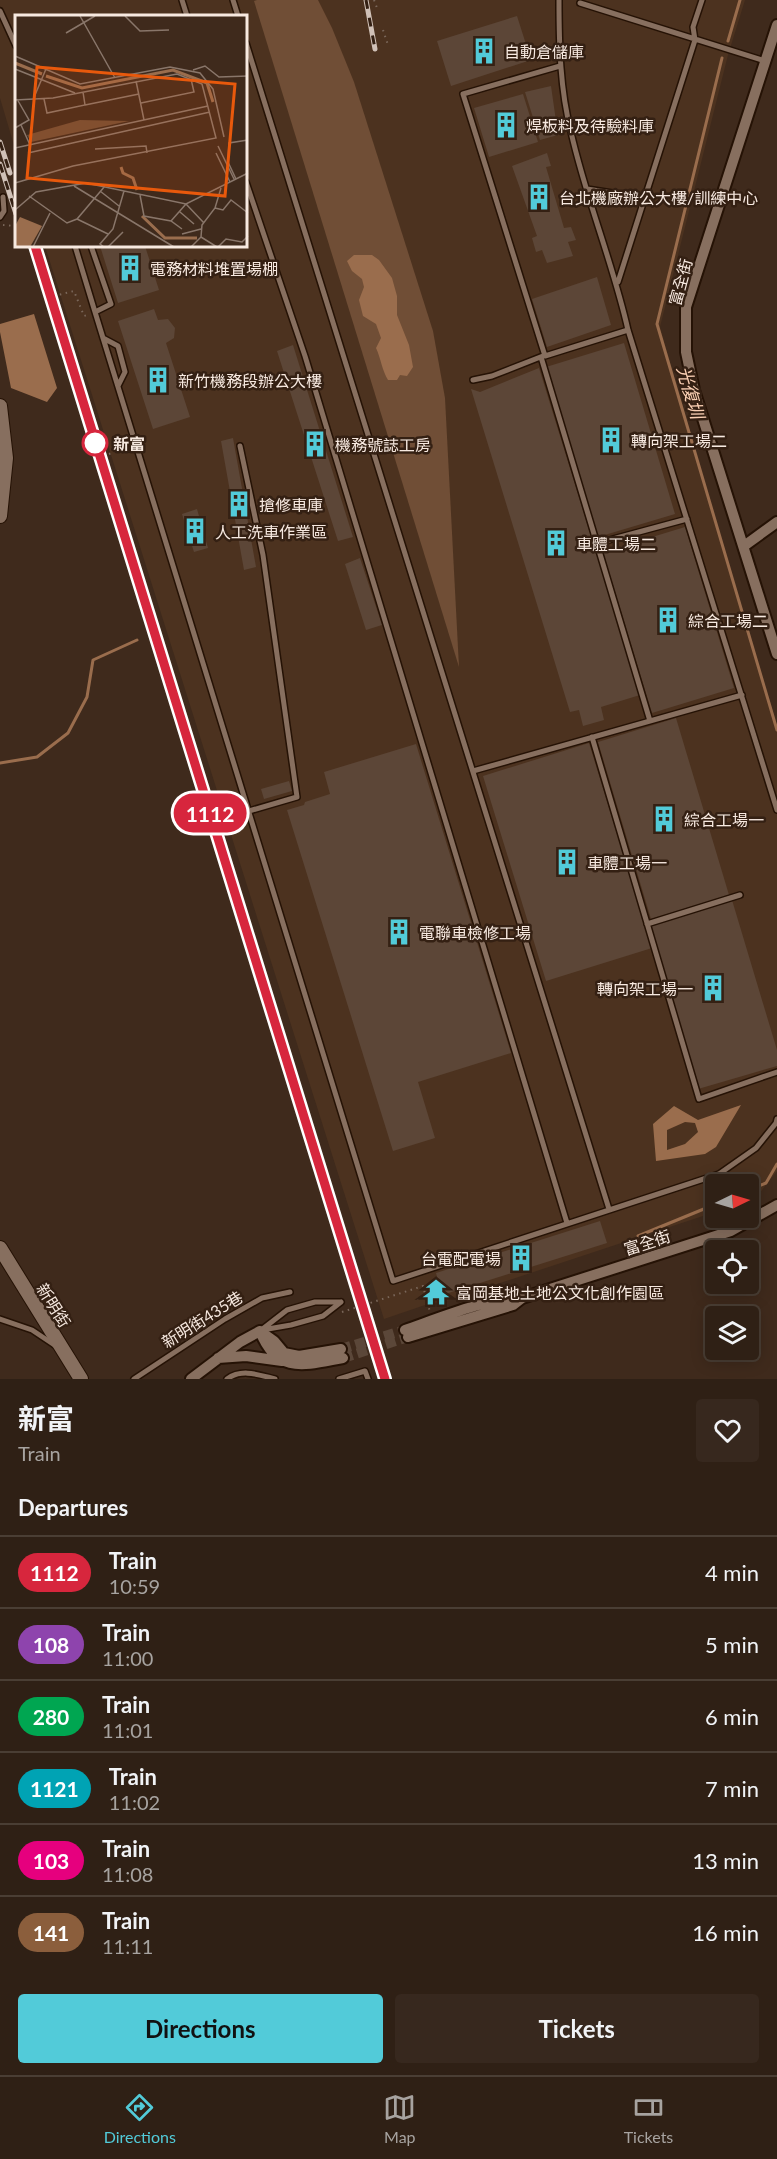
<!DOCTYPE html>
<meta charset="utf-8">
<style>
:root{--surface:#2f2015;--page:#37281e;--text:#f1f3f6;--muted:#a7a3a0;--line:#4a3e34;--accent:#52cbd9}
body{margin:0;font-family:Lato,"Noto Sans TC",sans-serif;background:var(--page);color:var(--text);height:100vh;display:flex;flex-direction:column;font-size:22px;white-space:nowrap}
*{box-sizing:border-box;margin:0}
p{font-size:20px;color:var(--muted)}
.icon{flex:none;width:33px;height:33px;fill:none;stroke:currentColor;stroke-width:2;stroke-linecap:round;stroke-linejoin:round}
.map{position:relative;height:1379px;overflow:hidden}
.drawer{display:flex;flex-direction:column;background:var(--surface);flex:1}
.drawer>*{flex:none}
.badge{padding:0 12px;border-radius:20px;font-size:21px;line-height:39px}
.needle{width:39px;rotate:85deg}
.controls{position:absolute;left:705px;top:1174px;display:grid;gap:12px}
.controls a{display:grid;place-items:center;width:54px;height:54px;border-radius:6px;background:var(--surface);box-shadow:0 3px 15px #0003,0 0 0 2px var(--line);font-size:30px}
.map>.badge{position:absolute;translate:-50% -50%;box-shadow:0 0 0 3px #fff}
h2{padding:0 18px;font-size:22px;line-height:54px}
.round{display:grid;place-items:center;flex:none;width:63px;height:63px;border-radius:6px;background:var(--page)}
.headline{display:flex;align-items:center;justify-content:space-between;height:102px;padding:0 18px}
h1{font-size:28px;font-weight:700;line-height:45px}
.cta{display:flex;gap:12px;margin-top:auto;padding:12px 18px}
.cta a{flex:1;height:69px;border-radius:6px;background:var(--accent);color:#111;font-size:24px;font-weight:700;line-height:69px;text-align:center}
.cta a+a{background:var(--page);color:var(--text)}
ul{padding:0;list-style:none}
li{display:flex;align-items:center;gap:18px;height:72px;padding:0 18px;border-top:2px solid var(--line)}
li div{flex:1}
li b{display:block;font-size:22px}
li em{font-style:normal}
li .badge{min-width:66px;font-weight:700;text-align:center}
.menu{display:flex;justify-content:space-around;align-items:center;height:84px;border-top:2px solid var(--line);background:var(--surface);font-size:16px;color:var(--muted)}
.menu a{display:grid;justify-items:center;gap:3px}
.menu .active{color:var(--accent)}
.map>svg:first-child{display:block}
.built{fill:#4c321f}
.green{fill:#704e36}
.water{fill:#9a6d4d;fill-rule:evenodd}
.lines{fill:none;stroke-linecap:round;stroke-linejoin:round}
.stream{stroke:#9a6d4d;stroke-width:3}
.building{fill:#5c4637}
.minor-tunnel{stroke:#5b4739;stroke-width:10;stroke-dasharray:10 5;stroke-linecap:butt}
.service-casing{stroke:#251205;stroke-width:8}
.minor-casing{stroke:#251205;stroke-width:14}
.tertiary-casing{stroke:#251205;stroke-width:16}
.path{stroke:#7a675a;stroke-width:2;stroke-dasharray:1.5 4.5;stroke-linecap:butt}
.service{stroke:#876f5f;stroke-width:5}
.minor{stroke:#876f5f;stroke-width:10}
.tertiary{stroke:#876f5f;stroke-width:14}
.rail-casing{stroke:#d0c1b7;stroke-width:5}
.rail{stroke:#342013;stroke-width:3;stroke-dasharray:9;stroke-linecap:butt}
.line-casing{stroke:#fff;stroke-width:14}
.line{stroke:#d7263d;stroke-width:9}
.stop-dot{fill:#fff;stroke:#d7263d;stroke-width:3}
.labels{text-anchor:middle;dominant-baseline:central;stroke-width:5;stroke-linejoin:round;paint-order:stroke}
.poi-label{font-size:16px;fill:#f7e9e0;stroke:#342013;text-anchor:start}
.street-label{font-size:16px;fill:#f7e9e0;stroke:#342013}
.stop-label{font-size:16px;font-weight:bold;fill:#f7e9e0;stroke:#342013;text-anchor:start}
.water-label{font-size:18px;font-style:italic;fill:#f9ceb2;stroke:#342013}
.inset-river{fill:none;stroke:#9a6d4d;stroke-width:3}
.inset-road{fill:none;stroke:#89766a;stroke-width:1.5}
.view{fill:#e8590c;fill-opacity:0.15;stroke:#e8590c;stroke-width:3}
.inset-edge{fill:none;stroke:#f7e9e0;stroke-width:3}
</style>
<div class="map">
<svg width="777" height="1379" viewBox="0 0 777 1379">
<rect width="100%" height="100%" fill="#3f2a1c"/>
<!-- built -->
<path class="built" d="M0 0H745L728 55 660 327 727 561 777 725V1171L755 1199 749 1201 748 1185H716L715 1212 443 1302 428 1304 384 1319 45 246H246V16H16V152L0 98Z"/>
<!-- green -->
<path class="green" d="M257 0H318L332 28 354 82 433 331 445 398 459 667 254 1Z"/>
<!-- water -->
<path class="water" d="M354 255H372L379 260 392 278 397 296V315L409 345 413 367 407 376 400 375 397 380H388C382 370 381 359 376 348L381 338 376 324 363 316 359 300 364 287 362 279 352 271 347 261Z
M34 314 57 388 47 402 11 388 0 332V324Z
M741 1105 716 1147 705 1154 656 1161 653 1124 674 1106 698 1120ZM685 1122 695 1123 698 1132 685 1144 667 1150V1130Z"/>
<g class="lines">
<!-- stream -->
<path class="stream" d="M728 41 740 0
M722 58 657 324 777 730
M0 763 37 757 68 733 87 697 93 660 137 640
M748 1190 766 1183 777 1164
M638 1236 716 1204"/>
</g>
<!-- building -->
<path class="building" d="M517 16 531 60 451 86 437 41Z
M551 86 558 135 540 140 525 92Z
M523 94 538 142 489 157 474 108Z
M547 153 551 166 546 167 564 228 571 227 576 240 568 242 573 256 547 263 542 250 536 252 532 238 537 236 512 166Z
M100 246H145L159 290 118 303Z
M597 277 611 325 547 347 532 299Z
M154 309 158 320 168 319 175 328 174 338 166 343 190 417 153 429 118 321Z
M624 343 675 514 598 537 546 367Z
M293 345 353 537 338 541 277 351Z
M539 368 640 695 601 707 604 720 583 726 579 710 570 712 471 389 480 392Z
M233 438 256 567 244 570 221 441Z
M197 509 208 548 194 552 182 514Z
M685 527 734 688 652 713 603 552Z
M360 558 382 625 366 630 345 564Z
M676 718 729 895 651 919 598 742Z
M589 743 652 948 546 981 483 776Z
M416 744 511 1053 418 1082 435 1138 393 1151 287 810 304 805 305 802 330 794 324 772Z
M289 781 292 791 264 799 261 789Z
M732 900 777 1050V1066L698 1089 649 925Z
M600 1221 607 1243 442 1295 436 1273Z"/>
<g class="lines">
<!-- minor-tunnel -->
<path class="minor-tunnel" d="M341 1349 405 1330
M343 1358 408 1337"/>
<!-- service casing -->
<g class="service-casing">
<path id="service" d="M182 0 187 16
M233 0 238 16
M559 0C559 44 560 89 571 132 586 199 613 263 628 330L777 810
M580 3 765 61
M0 11 16 46
M246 43 609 1209
M560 66 463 94 545 356 628 330
M246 182 305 356 567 1223
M587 189 644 198
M0 217 4 211 3 197
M75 246 95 312
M91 246 111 304 95 312 393 1281 719 1174 756 1148 776 1123 777 1119
M618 282 695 40 693 27 702 0
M103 338 118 346 125 372 118 386
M541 357 650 721
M473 380 492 376 543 356
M240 446 263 555 297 797 249 811
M598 543 687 519
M592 737 699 1099 777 1072
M473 771 742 695
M647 924 740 895
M0 1319 32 1330 56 1346
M262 1330 291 1325 323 1316 341 1302
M260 1331 287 1310 315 1302H341
M134 1379 225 1319 262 1298 290 1292
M227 1379C242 1368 259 1375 275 1379
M339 1379 365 1371 368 1379"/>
</g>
<!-- minor casing -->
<g class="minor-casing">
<path id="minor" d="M777 25 686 307V352L694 390 777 654
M744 546 777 522
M405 1330C434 1320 493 1296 522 1298L731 1231 777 1205
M260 1331C277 1375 305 1365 343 1358
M260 1331 274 1341 284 1353 299 1356 341 1349
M408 1337 513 1305 522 1298
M218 1358 246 1356 282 1361
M191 1379 240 1342 260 1331"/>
</g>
<!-- tertiary casing -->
<g class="tertiary-casing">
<path id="tertiary" d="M0 406 6 458 0 516
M0 1248 81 1379"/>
</g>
<!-- path -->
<path class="path" d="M374 0 377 8
M383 30 388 45
M3 225 15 226V239
M54 296 74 291 84 316 87 315
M109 454 129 447
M417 1299 427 1297
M342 1312 423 1286 430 1312"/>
<!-- service -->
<use href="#service" class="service"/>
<!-- minor -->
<use href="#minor" class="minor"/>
<!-- tertiary -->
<use href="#tertiary" class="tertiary"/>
<!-- rail casing -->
<g class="rail-casing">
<path id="rail" d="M366 0 375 49
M0 142 10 173
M0 164 16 214
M35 246 385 1379"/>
</g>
<!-- rail -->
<use href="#rail" class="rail"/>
</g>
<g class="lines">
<!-- line casing -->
<g class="line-casing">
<path id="line" d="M35 246 385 1379"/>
</g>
<!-- line -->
<use href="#line" class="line"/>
</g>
<!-- icons -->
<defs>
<g id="building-bare" transform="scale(2.07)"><path d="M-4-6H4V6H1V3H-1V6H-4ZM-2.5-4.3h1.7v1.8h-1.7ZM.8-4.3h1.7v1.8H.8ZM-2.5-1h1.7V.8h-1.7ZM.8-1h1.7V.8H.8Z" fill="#52cbd9" stroke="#342013" stroke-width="2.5" paint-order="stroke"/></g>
<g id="temple-bare" transform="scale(2.07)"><path d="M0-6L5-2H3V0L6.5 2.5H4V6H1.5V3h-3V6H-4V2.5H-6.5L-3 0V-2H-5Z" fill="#52cbd9" stroke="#342013" stroke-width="2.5" paint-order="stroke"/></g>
</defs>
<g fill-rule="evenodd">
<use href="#building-bare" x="484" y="51"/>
<use href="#building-bare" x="506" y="125"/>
<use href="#building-bare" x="539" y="197"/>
<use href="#building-bare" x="130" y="268"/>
<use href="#building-bare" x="158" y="380"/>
<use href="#building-bare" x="611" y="440"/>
<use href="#building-bare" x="315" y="444"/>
<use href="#building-bare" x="239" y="504"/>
<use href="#building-bare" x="195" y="531"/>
<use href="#building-bare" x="556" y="543"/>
<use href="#building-bare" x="668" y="620"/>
<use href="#building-bare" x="664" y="819"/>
<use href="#building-bare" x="567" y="862"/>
<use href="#building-bare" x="399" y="932"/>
<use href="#building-bare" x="713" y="988"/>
<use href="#building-bare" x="521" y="1258"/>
<use href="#temple-bare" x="436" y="1292"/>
</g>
<!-- markers -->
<circle class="stop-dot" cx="95" cy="443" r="12"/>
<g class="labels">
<!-- poi labels -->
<g class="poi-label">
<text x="504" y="51">自動倉儲庫</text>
<text x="526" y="125">焊板料及待驗料庫</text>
<text x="559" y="197">台北機廠辦公大樓/訓練中心</text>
<text x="150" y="268">電務材料堆置場棚</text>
<text x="178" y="380">新竹機務段辦公大樓</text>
<text x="631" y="440">轉向架工場二</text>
<text x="335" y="444">機務號誌工房</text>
<text x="259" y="504">搶修車庫</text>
<text x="215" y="531">人工洗車作業區</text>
<text x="576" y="543">車體工場二</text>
<text x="688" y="620">綜合工場二</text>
<text x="684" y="819">綜合工場一</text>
<text x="587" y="862">車體工場一</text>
<text x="419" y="932">電聯車檢修工場</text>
<text x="693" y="988" text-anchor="end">轉向架工場一</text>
<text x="501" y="1258" text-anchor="end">台電配電場</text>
<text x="456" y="1292">富岡基地土地公文化創作園區</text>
</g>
<!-- street labels -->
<g class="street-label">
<text transform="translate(680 282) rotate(-75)">富全街</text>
<text transform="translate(647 1242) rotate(-18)">富全街</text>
<text transform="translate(54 1305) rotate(58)">新明街</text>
<text transform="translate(202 1319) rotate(-32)">新明街435巷</text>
</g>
<!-- stop labels -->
<g class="stop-label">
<text x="113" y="443">新富</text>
</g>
<!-- water labels -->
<g class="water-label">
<text transform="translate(691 392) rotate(74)">光復圳</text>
</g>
</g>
<!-- overview -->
<g transform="translate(15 15)">
<rect width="232" height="232" fill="#3f2a1c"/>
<path d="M65 105 114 106 16 127 12 120Z" fill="#704e36"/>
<path d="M5 202 27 211 15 232H0V211Z" fill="#9a6d4d"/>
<path class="inset-river" d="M0 48 27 59M31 61 67 73 158 55 192 68 198 87M106 152 108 158 118 163 122 175M127 201 150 223H182"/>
<path class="inset-road" d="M65 1 100 63M110 1 125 16 154 15M51 18 80 1M0 41 65 69 155 52 185 58 198 74 209 122M0 54 60 78M178 55 190 51 204 62 233 61M121 66 129 105M20 80 31 54M29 84 32 98 70 90 68 77M0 85 38 83 162 59 187 69 201 123 58 151 0 168M126 88 179 77 176 64M70 90 124 79M6 110 15 130M0 113 14 105 2 84M203 131 219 164M0 133 193 91M80 134 131 131 132 138M13 138 195 97M201 138 215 167M221 164 213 147 214 128 233 125M59 171 159 232M85 176 104 191M125 180 129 201 156 206 167 214M14 181 52 208 62 204 90 171M171 189 189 208M200 193 208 195 216 185 233 198M0 195 21 177 71 168 171 189 233 158M165 197 179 209M62 204 93 219M156 206 171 189M167 219 186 214M186 222 202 232M18 232 35 198M89 232 85 229 98 214 109 176M93 232 108 217M176 232 186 222 187 210 200 193 206 173M203 232 211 224 227 227 233 221"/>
<path class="view" d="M22 52 220 69 210 181 12 163Z"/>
<rect width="232" height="232" class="inset-edge"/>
</g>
</svg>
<div class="controls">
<a><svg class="needle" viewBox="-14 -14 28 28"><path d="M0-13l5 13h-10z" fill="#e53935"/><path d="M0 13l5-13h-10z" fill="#a7a3a0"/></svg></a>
<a><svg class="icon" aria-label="locate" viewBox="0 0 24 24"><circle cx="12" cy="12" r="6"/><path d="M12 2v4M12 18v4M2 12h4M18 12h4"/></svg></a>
<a><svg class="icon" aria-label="layers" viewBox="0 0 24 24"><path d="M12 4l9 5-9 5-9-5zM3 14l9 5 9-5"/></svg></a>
</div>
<b class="badge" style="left:210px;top:813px;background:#d7263d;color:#fff">1112</b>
</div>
<section class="drawer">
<div class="headline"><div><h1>新富</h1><p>Train</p></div><a class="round"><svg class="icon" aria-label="heart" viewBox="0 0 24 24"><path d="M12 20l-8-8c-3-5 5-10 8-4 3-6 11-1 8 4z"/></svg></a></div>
<h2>Departures</h2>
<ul>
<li><span class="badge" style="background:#d7263d;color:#fff">1112</span><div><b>Train</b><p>10:59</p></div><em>4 min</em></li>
<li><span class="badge" style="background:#8e44ad;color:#fff">108</span><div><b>Train</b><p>11:00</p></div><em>5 min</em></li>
<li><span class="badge" style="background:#00a651;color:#fff">280</span><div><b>Train</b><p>11:01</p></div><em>6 min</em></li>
<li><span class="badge" style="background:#00a3b4;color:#fff">1121</span><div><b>Train</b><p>11:02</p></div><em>7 min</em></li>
<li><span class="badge" style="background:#e6007e;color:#fff">103</span><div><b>Train</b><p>11:08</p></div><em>13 min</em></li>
<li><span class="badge" style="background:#8b5e3c;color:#fff">141</span><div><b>Train</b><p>11:11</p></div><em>16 min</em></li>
</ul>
<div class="cta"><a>Directions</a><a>Tickets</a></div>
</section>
<nav class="menu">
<a class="active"><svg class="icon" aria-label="directions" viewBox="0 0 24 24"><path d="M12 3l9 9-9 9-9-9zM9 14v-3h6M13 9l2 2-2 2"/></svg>Directions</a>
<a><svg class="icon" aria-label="map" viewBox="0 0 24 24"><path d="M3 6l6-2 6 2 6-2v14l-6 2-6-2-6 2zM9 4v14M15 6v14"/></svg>Map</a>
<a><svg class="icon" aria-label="tickets" viewBox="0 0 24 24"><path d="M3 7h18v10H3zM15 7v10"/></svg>Tickets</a>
</nav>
